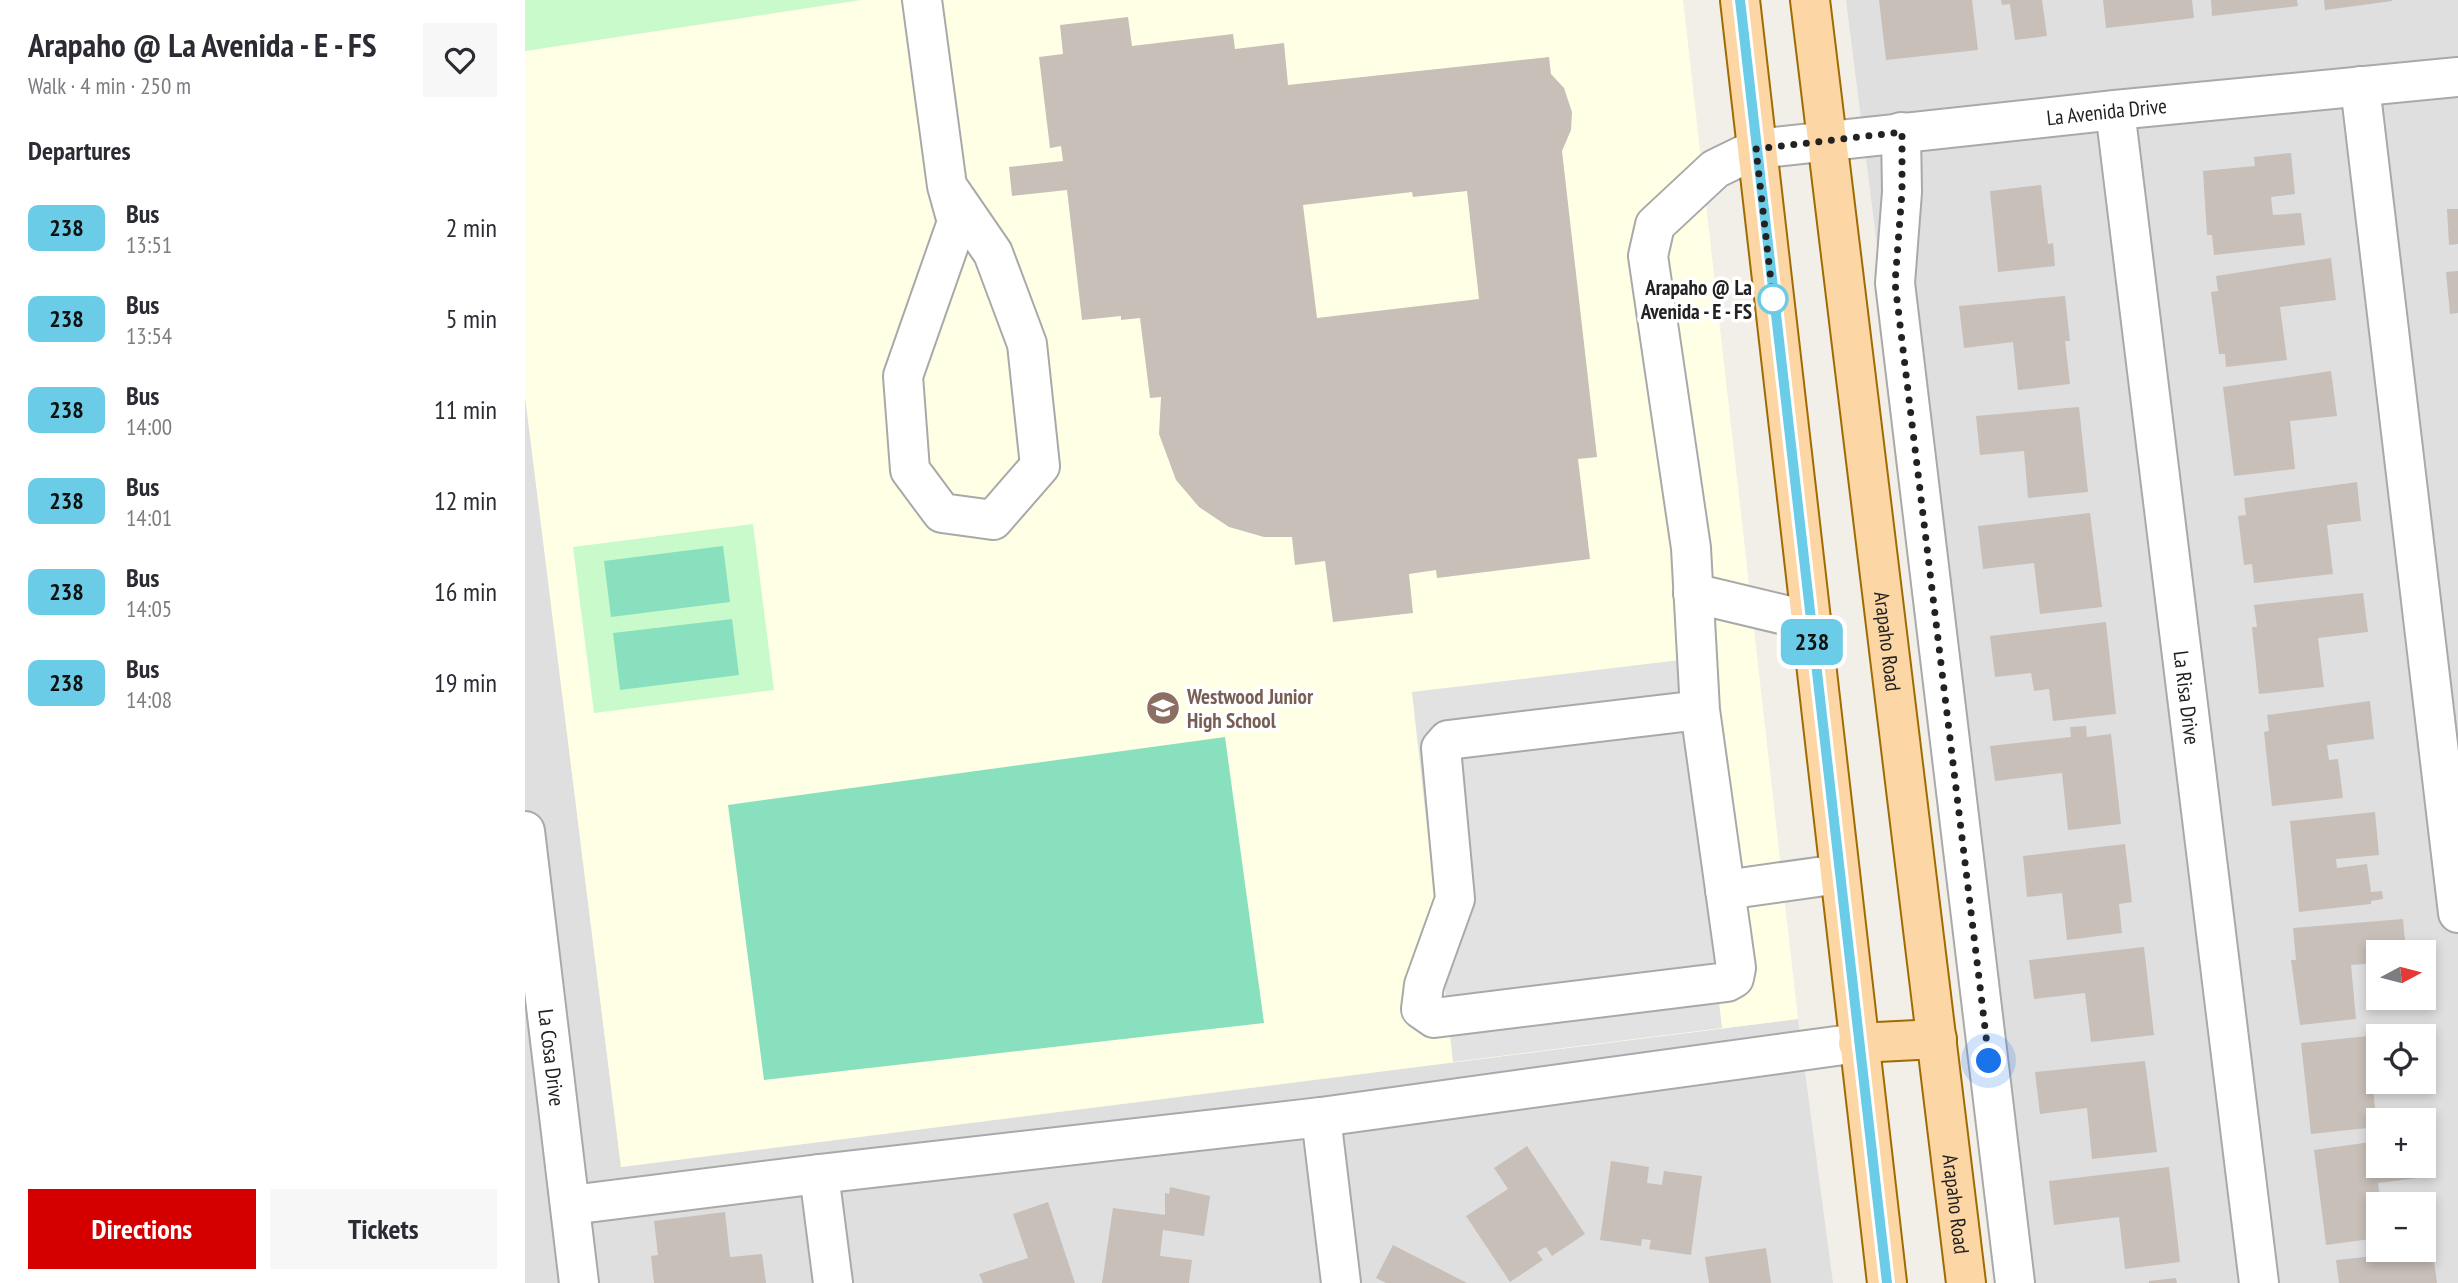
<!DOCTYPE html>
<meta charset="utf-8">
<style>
:root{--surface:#fff;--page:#f7f7f7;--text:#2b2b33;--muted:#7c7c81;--accent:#d40000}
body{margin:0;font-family:"PT Sans Narrow",sans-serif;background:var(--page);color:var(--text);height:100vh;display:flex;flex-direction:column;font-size:26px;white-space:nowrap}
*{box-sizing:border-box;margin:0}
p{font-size:23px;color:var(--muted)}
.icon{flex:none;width:38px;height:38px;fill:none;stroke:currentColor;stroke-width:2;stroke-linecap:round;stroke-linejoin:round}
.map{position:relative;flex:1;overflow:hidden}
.side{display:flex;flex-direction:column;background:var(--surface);width:525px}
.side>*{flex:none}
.badge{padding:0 14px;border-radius:10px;font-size:24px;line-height:46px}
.needle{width:46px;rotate:83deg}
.controls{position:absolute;left:1841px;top:940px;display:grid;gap:14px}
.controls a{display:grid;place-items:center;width:70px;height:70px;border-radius:0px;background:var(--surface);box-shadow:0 4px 10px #0003;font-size:35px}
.you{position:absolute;width:35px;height:35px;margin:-18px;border:5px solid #fff;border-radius:50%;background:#1a73e8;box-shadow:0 0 0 10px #1a73e833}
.map>.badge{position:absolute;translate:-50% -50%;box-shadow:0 0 0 4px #fff}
h2{padding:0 28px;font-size:26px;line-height:63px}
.round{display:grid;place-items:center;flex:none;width:74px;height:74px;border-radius:0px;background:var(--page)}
.summary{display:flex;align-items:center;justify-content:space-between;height:119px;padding:0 28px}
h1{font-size:33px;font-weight:800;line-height:52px}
.action{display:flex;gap:14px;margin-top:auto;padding:14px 28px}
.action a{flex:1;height:80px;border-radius:0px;background:var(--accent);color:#fff;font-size:28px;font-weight:800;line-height:80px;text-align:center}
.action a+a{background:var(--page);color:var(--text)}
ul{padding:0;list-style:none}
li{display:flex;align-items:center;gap:21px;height:91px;padding:0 28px}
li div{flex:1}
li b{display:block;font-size:26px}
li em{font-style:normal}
li .badge{min-width:77px;font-weight:700;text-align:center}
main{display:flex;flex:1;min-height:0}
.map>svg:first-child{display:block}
.residential{fill:#e0dfdf;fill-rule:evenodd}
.education{fill:#ffffe5}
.park{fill:#c8facc}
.pitch{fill:#88e0be}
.parking{fill:#e2e2e2}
.building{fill:#c7bfb8;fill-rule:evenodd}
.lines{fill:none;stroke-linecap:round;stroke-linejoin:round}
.minor-casing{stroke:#a9a9a9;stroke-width:42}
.major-casing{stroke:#a06b00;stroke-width:42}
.minor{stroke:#fff;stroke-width:38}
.major{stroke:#fcd6a4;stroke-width:38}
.line-casing{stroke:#fff;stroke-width:16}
.line{stroke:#6bcce7;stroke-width:10}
.walk{stroke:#222;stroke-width:7;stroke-dasharray:0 12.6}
.stop-dot{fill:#fff;stroke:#6bcce7;stroke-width:3.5}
.labels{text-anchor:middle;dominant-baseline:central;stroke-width:7;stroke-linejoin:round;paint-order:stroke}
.street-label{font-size:21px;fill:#222;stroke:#fff}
.stop-label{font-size:21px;font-weight:bold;fill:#222;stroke:#fff;text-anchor:end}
.education-label{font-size:21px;font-weight:bold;fill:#785e54;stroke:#fff;text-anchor:start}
</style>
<main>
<section class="side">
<div class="summary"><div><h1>Arapaho @ La Avenida - E - FS</h1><p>Walk · 4 min · 250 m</p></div><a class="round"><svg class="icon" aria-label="heart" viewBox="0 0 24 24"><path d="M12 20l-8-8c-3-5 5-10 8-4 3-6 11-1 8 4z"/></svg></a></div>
<h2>Departures</h2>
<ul>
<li><span class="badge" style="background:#6bcce7;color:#111">238</span><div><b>Bus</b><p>13:51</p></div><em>2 min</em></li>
<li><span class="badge" style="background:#6bcce7;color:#111">238</span><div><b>Bus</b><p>13:54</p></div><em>5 min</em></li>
<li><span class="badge" style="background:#6bcce7;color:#111">238</span><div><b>Bus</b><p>14:00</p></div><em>11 min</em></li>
<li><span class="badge" style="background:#6bcce7;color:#111">238</span><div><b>Bus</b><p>14:01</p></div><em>12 min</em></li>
<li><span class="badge" style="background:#6bcce7;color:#111">238</span><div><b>Bus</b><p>14:05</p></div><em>16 min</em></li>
<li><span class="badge" style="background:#6bcce7;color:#111">238</span><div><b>Bus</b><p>14:08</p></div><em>19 min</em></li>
</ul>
<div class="action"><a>Directions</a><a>Tickets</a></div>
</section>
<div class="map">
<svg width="1933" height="1283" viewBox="0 0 1933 1283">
<rect width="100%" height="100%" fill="#f2efe9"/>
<!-- residential -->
<path class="residential" d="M1321 0H1933V1283H1483ZM1853 952H1899V998H1853ZM1853 1036H1899V1082H1853ZM1853 1120H1899V1166H1853ZM1853 1204H1899V1250H1853Z
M0 396 96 1167 1273 1019 1308 1283H0Z"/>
<!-- education -->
<path class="education" d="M0 0H1158L1273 1019 96 1167 0 396Z"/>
<!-- park -->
<path class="park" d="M0 0H336L0 51Z
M228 524 249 690 69 713 48 547Z"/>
<!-- pitch -->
<path class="pitch" d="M198 546 205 602 86 617 79 561Z
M207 619 214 675 95 690 88 633Z
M700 737 739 1023 239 1080 203 805Z"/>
<!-- parking -->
<path class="parking" d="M1155 660 1197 1028 928 1062 887 692Z"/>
<!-- building -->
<path class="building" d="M1354 0H1447L1453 50 1361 60Z
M1476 0H1517L1522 36 1490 40 1485 4 1477 5Z
M1578 0H1667L1669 18 1581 28Z
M1686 0H1772L1773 6 1687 16Z
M1799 0H1867V1L1800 10Z
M603 17 607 46 708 34 710 49 759 43 763 85 1024 57 1026 74 1039 88 1047 112 1046 130 1037 151 1072 457 1053 459 1065 559 912 578 911 570 884 574 888 613 808 622 800 561 770 565 767 537H739L704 527 674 507 651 480 634 434 636 397 625 398 615 318 596 320V316L557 320 542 190 487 196 484 167 538 161 536 146 525 148 514 57 538 54 535 25ZM942 191 954 299 792 318 778 205 887 192 888 197Z
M1766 153 1770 194 1746 197 1748 215 1776 213 1780 245 1689 255 1687 235H1682L1678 171 1730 166 1729 157Z
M1516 185 1523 244 1528 243 1530 266 1473 272 1465 191Z
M1922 209H1933V244L1924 245Z
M1806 258 1811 300 1755 307 1762 360 1701 367 1700 354H1694L1686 292 1693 291 1691 276Z
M1933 271V313L1925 314 1921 272Z
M1540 296 1545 341H1540L1545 384 1493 390 1488 342 1439 348 1434 306Z
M1806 371 1812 416 1765 421 1770 469 1709 476 1698 387Z
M1554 407 1563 492 1503 498 1499 451 1455 455 1451 416Z
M1832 482 1836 521 1802 525 1808 574 1729 583 1727 564 1719 565 1713 516 1721 515 1719 498Z
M1565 513 1577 607 1515 614 1509 563 1458 569 1453 526Z
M1838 593 1843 632 1793 638 1799 687 1734 694 1727 627H1732L1729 605Z
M1581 622 1591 714 1528 721 1524 689 1509 691 1506 673 1470 677 1465 636Z
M1845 701 1849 739 1802 745 1804 760 1813 759 1818 798 1747 806 1739 732 1744 731 1742 715Z
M1561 726 1562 737 1586 734 1596 824 1543 830 1537 773 1470 781 1465 746 1546 737 1545 727Z
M1850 812 1854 855 1811 859 1812 868 1842 864 1846 892 1857 891 1858 899 1846 901V904L1774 912 1765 821Z
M1600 844 1607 902 1594 904 1597 933 1542 940 1537 893 1502 897 1498 856Z
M1878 919 1881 952H1853V963L1826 965 1831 1019 1775 1025 1766 960H1771L1768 928Z
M1619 947 1629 1035 1566 1042 1560 993 1509 999 1504 960Z
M1884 1031 1885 1036H1857V1034Z
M1853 1035V1078L1847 1079 1852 1127 1786 1134 1776 1043Z
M1620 1061 1632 1152 1567 1159 1562 1108 1515 1114 1510 1072Z
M1899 1134H1903L1909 1176 1853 1183 1856 1204H1853V1238L1801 1245 1789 1150 1853 1141V1166H1899Z
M1002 1146 1060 1234 1027 1256 1021 1247 1017 1249 1012 1252 1018 1260 985 1282 941 1216 983 1189 969 1168Z
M1086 1161 1124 1167 1122 1183 1137 1185 1139 1171 1177 1176 1166 1255 1124 1249 1126 1240 1117 1239 1116 1246 1075 1240Z
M1644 1167 1655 1262 1600 1269 1594 1217 1529 1225 1524 1181Z
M645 1187 685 1196 679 1236 638 1230 635 1256 667 1260 664 1283H577L588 1208 640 1215V1193L644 1194Z
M523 1202 550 1283H458L454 1274 503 1258 488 1214Z
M200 1212 205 1257 237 1254 241 1283H129L126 1256 133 1255 129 1221Z
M868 1245 942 1283H861L851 1278Z
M1907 1245 1912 1283H1814L1811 1260 1869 1254V1250H1899V1246Z
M1241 1248 1246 1283H1184L1180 1257Z
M1651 1278 1652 1283H1624V1281Z"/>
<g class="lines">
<!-- minor casing -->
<g class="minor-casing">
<g id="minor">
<path d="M397 0 422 186 432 222 378 376 385 470 417 513 468 520 515 466 502 344 468 253 422 186"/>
<path d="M1835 86 1933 913"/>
<path id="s1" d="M1590 110 1734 1283"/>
<path d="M1376 132 1377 192 1370 283 1490 1283"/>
<path d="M1168 593 1285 621"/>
<path id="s2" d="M1175 710 1211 968 1209 978 1202 982 909 1018 896 1009 899 985 930 899 916 748 923 740 1175 710 1166 548 1123 256 1130 225 1190 169 1231 149 1590 110 1933 77"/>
<path id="s3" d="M0 831 54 1283"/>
<path d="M1200 890 1314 874"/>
<path d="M796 1117 1333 1043"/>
<path d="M294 1174 308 1283"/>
<path d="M46 1205 294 1174 796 1117 816 1283"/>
</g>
</g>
<!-- major casing -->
<g class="major-casing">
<g id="major">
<path d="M1215 0 1362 1283"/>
<path id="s4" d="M1285 0 1441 1283"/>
<path d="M1333 1043 1412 1039"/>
</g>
</g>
<!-- minor -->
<use href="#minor" class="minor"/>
<!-- major -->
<use href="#major" class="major"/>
</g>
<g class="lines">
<!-- line casing -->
<g class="line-casing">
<path id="line" d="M1215 0 1362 1283"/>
</g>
<!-- line -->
<use href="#line" class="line"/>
<!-- walk -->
<path class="walk" d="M1248 299 1231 149 1377 132V192L1370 283 1464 1061"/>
</g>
<!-- icons -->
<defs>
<g id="school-disc" transform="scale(1.75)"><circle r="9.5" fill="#8d6e63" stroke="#fff"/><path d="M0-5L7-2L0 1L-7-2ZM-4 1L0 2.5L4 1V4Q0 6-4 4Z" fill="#fff"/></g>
</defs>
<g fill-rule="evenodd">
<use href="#school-disc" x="638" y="708"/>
</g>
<!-- markers -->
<circle class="stop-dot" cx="1248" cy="299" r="14"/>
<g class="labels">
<!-- street labels -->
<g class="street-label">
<text stroke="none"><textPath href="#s2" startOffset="2091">La Avenida Drive</textPath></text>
<text stroke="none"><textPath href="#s4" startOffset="646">Arapaho Road</textPath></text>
<text stroke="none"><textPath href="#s1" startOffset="592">La Risa Drive</textPath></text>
<text stroke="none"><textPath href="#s3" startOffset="228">La Cosa Drive</textPath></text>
<text stroke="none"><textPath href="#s4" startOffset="1213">Arapaho Road</textPath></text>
</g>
<!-- stop labels -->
<g class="stop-label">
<text x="1227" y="287">Arapaho @ La<tspan x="1227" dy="24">Avenida - E - FS</tspan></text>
</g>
<!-- education labels -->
<g class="education-label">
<text x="662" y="696">Westwood Junior<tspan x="662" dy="24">High School</tspan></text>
</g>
</g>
</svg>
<div class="controls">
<a><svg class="needle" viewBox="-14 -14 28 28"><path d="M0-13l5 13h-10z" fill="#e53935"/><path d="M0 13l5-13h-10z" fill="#7c7c81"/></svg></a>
<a><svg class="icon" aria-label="locate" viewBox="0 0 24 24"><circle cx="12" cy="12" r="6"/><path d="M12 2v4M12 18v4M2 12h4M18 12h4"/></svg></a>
<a>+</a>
<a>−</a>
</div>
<div class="you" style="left:1464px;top:1061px"></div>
<b class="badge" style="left:1287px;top:642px;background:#6bcce7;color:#111">238</b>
</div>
</main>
